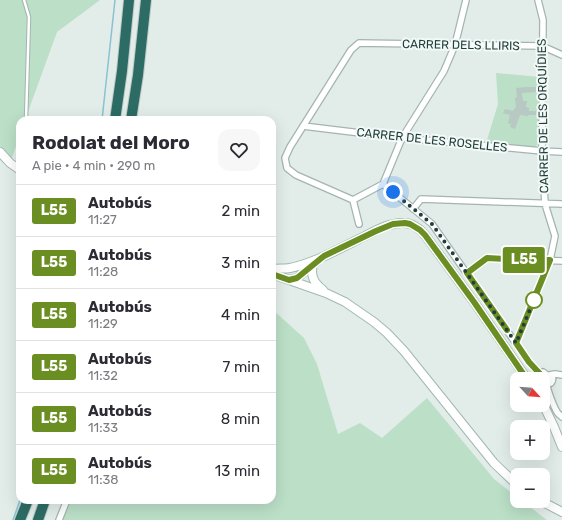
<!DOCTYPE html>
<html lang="es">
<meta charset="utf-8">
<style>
:root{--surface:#fff;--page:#f7f7f7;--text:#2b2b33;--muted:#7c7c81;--line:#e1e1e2}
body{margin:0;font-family:Rubik,sans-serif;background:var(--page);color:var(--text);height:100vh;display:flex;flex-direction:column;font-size:15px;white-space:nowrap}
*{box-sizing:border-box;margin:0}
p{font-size:13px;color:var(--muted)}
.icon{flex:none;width:22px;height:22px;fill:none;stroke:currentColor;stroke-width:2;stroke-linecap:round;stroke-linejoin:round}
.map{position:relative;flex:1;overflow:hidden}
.drawer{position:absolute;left:16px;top:116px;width:260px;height:388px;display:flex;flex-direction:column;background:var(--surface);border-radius:12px;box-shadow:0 4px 16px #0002}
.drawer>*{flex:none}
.badge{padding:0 8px;border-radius:3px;font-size:14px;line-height:26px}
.needle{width:26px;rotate:116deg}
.controls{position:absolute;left:510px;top:372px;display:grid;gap:8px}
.controls a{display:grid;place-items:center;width:40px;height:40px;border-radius:8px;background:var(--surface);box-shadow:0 4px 16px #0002;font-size:20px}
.you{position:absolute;width:20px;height:20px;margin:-10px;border:3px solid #fff;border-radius:50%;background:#1a73e8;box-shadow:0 0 0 6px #1a73e833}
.map>.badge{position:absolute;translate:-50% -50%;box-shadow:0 0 0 2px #fff}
.round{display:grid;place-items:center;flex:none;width:42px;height:42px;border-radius:12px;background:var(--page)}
.overview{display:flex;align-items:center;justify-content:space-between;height:68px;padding:0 16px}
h1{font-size:19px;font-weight:700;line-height:30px}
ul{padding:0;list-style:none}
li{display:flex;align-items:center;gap:12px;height:52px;padding:0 16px;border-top:1px solid var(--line)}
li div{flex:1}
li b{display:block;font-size:15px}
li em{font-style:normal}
li .badge{min-width:44px;font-weight:700;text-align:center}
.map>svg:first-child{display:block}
.green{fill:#bbdfc7}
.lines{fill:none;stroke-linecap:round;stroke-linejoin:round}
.stream{stroke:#88c2d4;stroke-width:1.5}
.building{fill:#b8c8c2}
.service-casing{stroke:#a4b5b1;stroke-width:4.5}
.minor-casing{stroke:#a4b5b1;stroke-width:8}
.secondary-casing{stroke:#a0b9b2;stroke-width:10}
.motorway-casing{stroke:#c1c9c8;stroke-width:12}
.service{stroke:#fff;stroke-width:2.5}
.minor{stroke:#fff;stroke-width:5.5}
.secondary{stroke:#fff;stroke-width:8}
.motorway{stroke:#2c6c65;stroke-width:10}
.line-casing{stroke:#fff;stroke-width:9}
.line{stroke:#6b8e23;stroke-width:6}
.walk{stroke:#213f3a;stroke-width:4;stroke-dasharray:0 7.2}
.stop-dot{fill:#fff;stroke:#6b8e23;stroke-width:2}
.labels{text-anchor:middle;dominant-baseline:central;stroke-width:4;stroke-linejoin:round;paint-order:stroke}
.street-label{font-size:12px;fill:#213f3a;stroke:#f3f9f7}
</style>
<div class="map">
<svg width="562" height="520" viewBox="0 0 562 520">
<rect width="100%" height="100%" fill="#e2ede9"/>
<!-- green -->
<path class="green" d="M0 0H100L57 32 25 120H20V135L10 163 0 146Z
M496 73 540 77 539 143 535 147 486 143 498 104Z
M272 309 304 338 317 364 338 434 360 423 382 438 427 398 494 479 517 497V501H522L547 520H63L70 500H272Z"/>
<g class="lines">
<!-- stream -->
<path class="stream" d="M102 120 115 0
M13 520 20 500"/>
</g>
<!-- building -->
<path class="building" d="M526 87H538V92L522 93 523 101H527L526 107 529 108V111H538V115H528V116L520 115 515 129 510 127 511 124 508 123 510 115 503 113 505 109 513 111 516 107 515 98 517 97 516 88Z"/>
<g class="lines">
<!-- service casing -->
<g class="service-casing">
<path id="service" d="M24 0 29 17 26 120"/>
</g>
<!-- minor casing -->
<g class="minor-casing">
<path id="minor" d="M303 126 402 138 542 151 562 152
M383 184 432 224 529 362 542 376 545 377
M353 200 296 175 287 168 285 158 290 147 351 50 359 43 542 46 562 55
M353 200 383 184 402 138 444 71 455 45 466 0
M353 200 359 224
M413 209 421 199 562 204
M467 273 487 258 562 261
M516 343 550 260 555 236 545 204 542 151 543 20 538 0
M543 372C545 373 545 374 547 375 551 377 555 377 551 383L547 384 544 383 543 380 545 376
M549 375 555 374 562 375
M547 384C547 390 554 407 557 412 559 415 560 415 562 417
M59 520 67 500"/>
</g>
<!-- secondary casing -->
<g class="secondary-casing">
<path id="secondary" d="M0 152 10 163 20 170
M313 264C310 276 314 283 323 290
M272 269C278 268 285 269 290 268 314 263 337 250 359 239 372 233 388 222 404 223 413 223 420 229 425 235L474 302 527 379
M272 274 326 293 345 302 374 322 387 333 404 351 494 463 517 485
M289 280 297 278 317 261
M526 378 531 379 543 378
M543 391V404
M543 404 554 427 562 447
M541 501 562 512"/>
</g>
<!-- motorway casing -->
<g class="motorway-casing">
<path id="motorway" d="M115 120 122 71 129 0
M131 120 138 75 146 0
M20 520 28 500
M38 520 45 500"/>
</g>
<!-- service -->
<use href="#service" class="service"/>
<!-- minor -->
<use href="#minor" class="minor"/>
<!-- secondary -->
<use href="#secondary" class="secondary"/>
<!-- motorway -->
<use href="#motorway" class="motorway"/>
</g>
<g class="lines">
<!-- line casing -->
<g class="line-casing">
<path id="line" d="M272 274 289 280 297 278 324 256 376 231 393 224 405 223 410 224 420 230 425 235 474 302 526 378 531 379 544 378V377L542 376 529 362 516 343 550 260H522L487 258 467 273 507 330"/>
</g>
<!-- line -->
<use href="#line" class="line"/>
<!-- walk -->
<path class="walk" d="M393 192 432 224 516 343 534 300"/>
</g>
<!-- markers -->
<circle class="stop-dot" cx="534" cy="300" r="8"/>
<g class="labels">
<!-- street labels -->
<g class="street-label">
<text transform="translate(461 45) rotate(1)">CARRER DELS LLIRIS</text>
<text transform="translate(543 116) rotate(-91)">CARRER DE LES ORQUÍDIES</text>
<text transform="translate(432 140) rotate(6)">CARRER DE LES ROSELLES</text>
</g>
</g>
</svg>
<div class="controls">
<a><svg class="needle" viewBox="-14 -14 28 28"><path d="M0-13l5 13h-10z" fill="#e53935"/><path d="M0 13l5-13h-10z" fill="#7c7c81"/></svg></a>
<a>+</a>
<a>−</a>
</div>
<div class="you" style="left:393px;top:192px"></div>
<b class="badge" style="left:524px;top:260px;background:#6b8e23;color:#fff">L55</b>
<section class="drawer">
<div class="overview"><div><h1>Rodolat del Moro</h1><p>A pie · 4 min · 290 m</p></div><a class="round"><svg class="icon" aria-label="heart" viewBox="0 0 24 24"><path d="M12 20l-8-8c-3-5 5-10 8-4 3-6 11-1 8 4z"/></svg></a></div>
<ul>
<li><span class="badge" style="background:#6b8e23;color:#fff">L55</span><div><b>Autobús</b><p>11:27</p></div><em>2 min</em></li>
<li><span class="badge" style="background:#6b8e23;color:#fff">L55</span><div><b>Autobús</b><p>11:28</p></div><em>3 min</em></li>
<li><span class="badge" style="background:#6b8e23;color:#fff">L55</span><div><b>Autobús</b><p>11:29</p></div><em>4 min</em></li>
<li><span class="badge" style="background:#6b8e23;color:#fff">L55</span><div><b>Autobús</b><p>11:32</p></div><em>7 min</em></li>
<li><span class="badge" style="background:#6b8e23;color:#fff">L55</span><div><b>Autobús</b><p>11:33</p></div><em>8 min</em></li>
<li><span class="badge" style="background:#6b8e23;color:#fff">L55</span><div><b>Autobús</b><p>11:38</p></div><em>13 min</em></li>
</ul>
</section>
</div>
